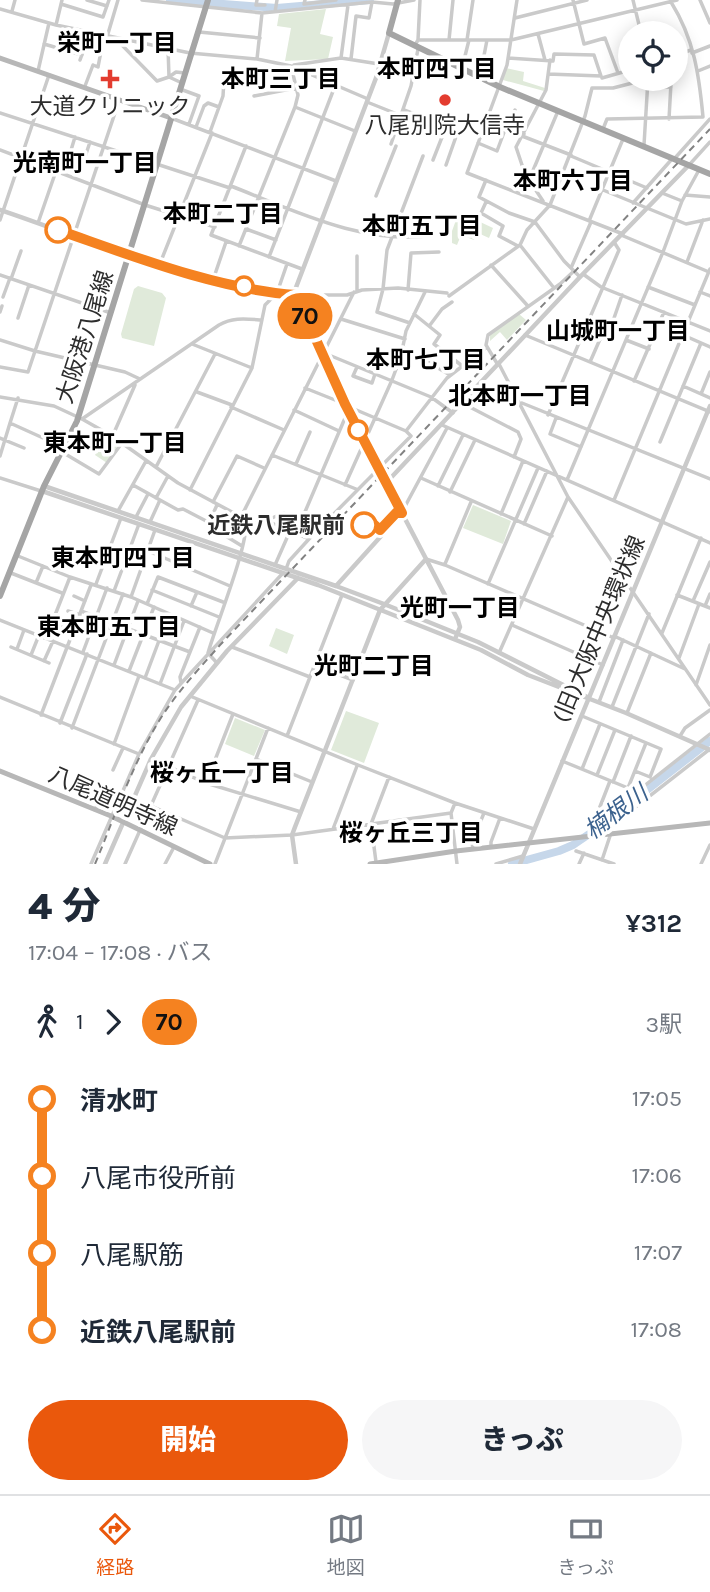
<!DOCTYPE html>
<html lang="ja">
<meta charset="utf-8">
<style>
:root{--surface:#fff;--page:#f6f6f7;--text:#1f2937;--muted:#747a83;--line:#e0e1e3;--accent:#ea580c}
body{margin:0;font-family:Karla,"Noto Sans JP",sans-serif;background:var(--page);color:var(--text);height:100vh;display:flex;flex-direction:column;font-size:26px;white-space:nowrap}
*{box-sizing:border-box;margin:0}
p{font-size:23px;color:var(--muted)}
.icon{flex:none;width:38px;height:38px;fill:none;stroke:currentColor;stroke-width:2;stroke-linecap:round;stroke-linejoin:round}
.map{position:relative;height:864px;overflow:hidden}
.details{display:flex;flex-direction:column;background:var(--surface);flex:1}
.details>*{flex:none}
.badge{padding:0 14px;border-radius:23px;font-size:24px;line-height:46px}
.tools{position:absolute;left:618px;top:21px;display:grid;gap:14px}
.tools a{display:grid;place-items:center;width:70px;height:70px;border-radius:50%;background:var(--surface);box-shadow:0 4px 18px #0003;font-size:35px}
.map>.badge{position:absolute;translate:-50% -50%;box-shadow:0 0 0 4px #fff}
.legs{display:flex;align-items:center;gap:10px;height:77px;padding:0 28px;font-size:23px}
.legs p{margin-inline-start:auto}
.summary{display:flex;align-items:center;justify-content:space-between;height:119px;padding:0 28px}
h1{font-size:38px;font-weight:800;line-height:52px}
.action{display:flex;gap:14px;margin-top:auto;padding:14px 28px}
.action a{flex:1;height:80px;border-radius:42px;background:var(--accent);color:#fff;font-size:28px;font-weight:800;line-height:80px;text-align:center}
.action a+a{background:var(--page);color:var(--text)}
ul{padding:0 28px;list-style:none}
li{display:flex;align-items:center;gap:24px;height:77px;font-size:26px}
li i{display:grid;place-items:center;width:10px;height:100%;margin:0 9px;background:currentColor}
li i::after{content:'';width:18px;height:18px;margin:-9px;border:5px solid;border-radius:50%;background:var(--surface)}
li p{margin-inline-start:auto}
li:first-child i{background:linear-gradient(#0000 50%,currentColor 0)}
li:last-child i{background:linear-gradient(currentColor 50%,#0000 0)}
.tab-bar{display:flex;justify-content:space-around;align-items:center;height:98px;border-top:2px solid var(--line);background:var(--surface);font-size:19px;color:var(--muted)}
.tab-bar a{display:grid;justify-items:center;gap:4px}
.tab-bar .current{color:var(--accent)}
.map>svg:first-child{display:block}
.green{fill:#e0eada}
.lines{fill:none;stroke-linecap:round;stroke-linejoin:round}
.river{stroke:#c6d7ea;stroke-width:8}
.minor{stroke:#cacaca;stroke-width:3.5}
.tertiary{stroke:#cacaca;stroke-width:4.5}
.secondary{stroke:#b7b7b7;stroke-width:5}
.primary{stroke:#a5a5a5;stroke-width:6}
.rail{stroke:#828282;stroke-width:2;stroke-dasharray:7 5;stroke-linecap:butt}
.line-1-casing{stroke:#fff;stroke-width:16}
.line-1{stroke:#f58220;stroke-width:10}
.poi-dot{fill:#e33c2f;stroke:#fff;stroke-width:2.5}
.stop-1-dot{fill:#fff;stroke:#f58220;stroke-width:3.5}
.labels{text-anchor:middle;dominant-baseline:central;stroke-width:7;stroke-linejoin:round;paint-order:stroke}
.poi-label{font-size:23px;fill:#2d2d2d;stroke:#fff}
.street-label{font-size:23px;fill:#2d2d2d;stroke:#fff}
.stop-label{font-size:23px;font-weight:bold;fill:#2d2d2d;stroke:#fff;text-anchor:end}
.neighbourhood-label{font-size:24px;font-weight:bold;fill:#000;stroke:#fff}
.water-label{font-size:24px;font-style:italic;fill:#3c628e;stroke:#fff}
</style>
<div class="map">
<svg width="710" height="864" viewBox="0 0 710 864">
<rect width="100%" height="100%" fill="#fff"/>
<!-- green -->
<path class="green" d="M326 9 320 34 333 37 328 59 285 61 291 28 277 26 279 14Z
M506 68 524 72 523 81 545 88 544 91 503 80Z
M459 212 493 228 489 238 478 233 474 240 461 235 457 245 452 243V231Z
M138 286 162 293 166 298 154 346 122 338 121 334 134 289Z
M519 314 526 320 507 340 500 332 490 341V335Z
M106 435 119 443 107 463 95 455Z
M473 505 511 521 503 544 463 528Z
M276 628 294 635 287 654 269 646Z
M346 711 379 723 364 763 331 750Z
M235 718 265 730 254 756 225 744Z"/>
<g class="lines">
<!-- river -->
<path class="river" d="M170 0 277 8 370 0
M512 864 559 851 573 845 598 828 710 741"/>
<!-- minor -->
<path class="minor" d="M87 0 107 6
M142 0 262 13 372 2 393 4 414 0
M257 0 256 5H265
M305 0 304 4 336 0
M517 0 507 65 467 173 623 234
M573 0 584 44 605 38 618 73
M633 0 641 33
M700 0 710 23
M61 4 103 17 109 0
M0 9 56 25 190 53 257 59 291 66 368 99
M12 11 15 0
M275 12 277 0
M515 18 587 0
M56 25 62 0
M199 32 260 38
M538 34 545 60
M107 37 118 0
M116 39 157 81 169 77 168 48
M418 40 420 0
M449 40 453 0
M467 40 473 0
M44 44 82 55
M415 45 418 40H511L677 0
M692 53 710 46
M676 55 691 50
M341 58 348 5
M508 58 553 61 554 54 594 55 601 76 548 74
M257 59 262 13
M351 59 356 16 369 18 372 2
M80 60 90 33
M294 65 341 58 379 64
M462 68 469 40
M38 71 49 23
M698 71 710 66
M480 76 487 40
M602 78 630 70
M182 83 169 77 176 72 185 73
M85 86 93 65 98 67 104 36
M648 87H671
M180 89 199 96 189 124
M254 96 296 88
M367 102 402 116
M295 107 355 131
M404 110 458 131 446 165
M0 113 230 188
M171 118 336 181
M669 119 671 83
M487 120 524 134
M196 127 204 106 208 103 219 107
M507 128 515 110
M603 129 607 119 703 117C699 74 694 39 671 2
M210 132 223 96 224 80 292 70
M522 136 571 155
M478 143 497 151 506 127
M391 144 411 86 418 49
M246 146 211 235 302 269
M0 150 145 205 215 227
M71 152 85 157 90 142
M571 156 647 188
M675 158 710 119
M68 160 75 137
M433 160 446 127
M690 164 710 142
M486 180 479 197 509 213 535 222 564 261 580 277
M529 180 558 111
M231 186C295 211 365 246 434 235
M603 190 686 224 710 219
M662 193 682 201
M685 195 710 197
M376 196 396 146
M543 201 525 174 516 147 546 90 550 60
M486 202 481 213 503 226 499 236 518 246
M633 203 672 159
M0 220 49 75
M589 221 623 139
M38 223 56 171
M246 229 276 240
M621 235 709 272
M520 245 554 288
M239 246 295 107 298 95 291 66
M269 257 335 86
M687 262 703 220
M491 265 527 305
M159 266 212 133
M571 268 591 222
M583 274 601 287 710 331
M0 275 111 313
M11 279 21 251
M213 280 226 242
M648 287 695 305
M408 290 411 253 439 252
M357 291V256
M700 292 710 296
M296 295H347L362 290 398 288 447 293
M449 296 520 245 527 230 550 205 585 116 592 88H613L648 79 644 145
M3 297 10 278
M0 312 2 306
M414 314 440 335 434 344 461 365
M18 318 29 285
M341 319 405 339
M613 321 622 295
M410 323 377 312 383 289 387 250 423 156
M430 325 442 309 452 302
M525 335 710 412
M683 335 710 347
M0 340 35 351 125 372 140 379
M626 340 649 349
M192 344 252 368
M404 348 450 375
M324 353 431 397 453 413
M590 362 608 321
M499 364 568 497 710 705
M498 365 486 345 488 335 560 284 574 271
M0 367 28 372 119 101
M357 367 353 376 372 383 375 374
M634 381 664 312
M683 386 710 398
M305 388 345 404
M197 392 232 405
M701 394 710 372
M0 397 54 406 82 419 112 436 178 483 245 519C252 538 215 627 208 653L217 663
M462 403 518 432 521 439 514 457
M522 403 710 479
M231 407 284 430
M294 410 339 431
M548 415 619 250 614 242
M556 418 550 434 581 447
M82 419 219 325C233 317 246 319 262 320
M10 423 18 398
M442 425 710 543
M406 431 447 378 487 347
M113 435 135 385
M0 438 24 448
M660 442 701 343
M62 452 99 474 122 443
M272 455 356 489
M0 456 10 423 63 447
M296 464 310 432
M156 467 215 354
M0 478 41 491
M421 478 552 536
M567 480 663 252 682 201 699 170
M133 485 178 510 183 509 210 523
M345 485 392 380 401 356 406 331 425 292
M438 486 463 435
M190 490 252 368 265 305 277 293 287 264
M450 492 475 440
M156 498 168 476
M614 500 710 269
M213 502 237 456 264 468
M217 505 211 518V527L242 546
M118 511 146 461
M402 512 447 428
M501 514 523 461
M242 515 354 292
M136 517 148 494
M267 520 284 513
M150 522 160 500
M524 524 547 471
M248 526 265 520 290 531
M148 551 230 586
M18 556 70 577 131 597 213 633
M426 559 445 565 614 638
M445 564 471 502
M275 565 290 531 309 539
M286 569 289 561 309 539 411 436 406 431 354 409 348 411 296 533
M11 573 62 593
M36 583 43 566
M96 584 121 518
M488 584 538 468
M152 590 219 617
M114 591 139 524
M677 595 710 608
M74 596 85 601
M131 597 155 530
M693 601 710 562
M147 604 158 577 223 602
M191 606 197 592
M705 606 710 594
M68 611 80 615
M81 611 190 652
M0 620 175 690
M512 625 603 665
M61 626 74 631
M662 633 701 538
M614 636 685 669
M46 638 70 577
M11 647 49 663
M232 647 310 677
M17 649 24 630
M83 652 107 588
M499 653 568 497
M31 655 39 635
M679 658 699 604
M44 661 53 641
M114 665 138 601
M314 665 353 680
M129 671 154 607
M145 678 169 614
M181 683 180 677 200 627
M160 684 184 621
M696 685 710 645
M190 696 358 765 455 803 534 829
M0 697 139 754
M599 702 623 640
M612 707 649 614
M627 713 651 653
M41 715 91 585
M582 716 661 749 650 777 635 771
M60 723 87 654
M72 728 123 594
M287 736 342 595
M680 736 685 728 710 710
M114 744 139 676
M151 759 206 783 301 812
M256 759 312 782
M562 761 628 788 646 743
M582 769 600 724
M113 770 123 748
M597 775 615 730
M613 782 631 736
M206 783 233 714
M628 788 642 801
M151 806 225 838 292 835 451 813 455 803
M95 810 105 787
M451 813 457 864
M594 822 610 781
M596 824 710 734
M333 829 357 766
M606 834V830L710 749
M491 847V842L500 818
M473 849 472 842 484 813
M576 851 614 864
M602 860 611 833
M376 862 371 824 389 777
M91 864 139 754 175 690 283 573
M125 864 198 700
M165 864 174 847
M215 864 268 728
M496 864 523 856
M579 864 584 853
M701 864 710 845"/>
<!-- tertiary -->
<path class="tertiary" d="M389 33 376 78 295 290 345 404 458 620 460 627 455 639
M0 210C95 242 195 287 296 295
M386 483 580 277 689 165
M44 486 336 586 384 604 478 642 589 698
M42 491 318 585 481 650 528 675 626 713 710 750
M336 586 401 514
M105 864 151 759 181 707 227 651 298 578
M296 864 292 835 295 827 380 610 426 559
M520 864 710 406"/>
<!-- secondary -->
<path class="secondary" d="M0 58 171 118
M0 771 111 816 210 864
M370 864 456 851 710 823"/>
<!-- primary -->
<path class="primary" d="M398 0 389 33 500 87 710 174
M0 596 44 486 77 421 208 0"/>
<!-- rail -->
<path class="rail" d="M95 864C115 816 132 765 159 721 176 693 199 669 220 645L710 129"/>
</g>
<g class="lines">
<!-- line-1 casing -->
<g class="line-1-casing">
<path id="line-1" d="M58 230C133 256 216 289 296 295L345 404 402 513 397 512 380 530 369 520 364 525"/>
</g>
<!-- line-1 -->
<use href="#line-1" class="line-1"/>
</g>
<!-- markers -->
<g class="poi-dot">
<path d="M106.5 68.5h7v7h7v7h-7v7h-7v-7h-7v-7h7z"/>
<circle cx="445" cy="100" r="7"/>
</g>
<g class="stop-1-dot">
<circle cx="58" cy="230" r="12"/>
<circle cx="244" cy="286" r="9"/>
<circle cx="358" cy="430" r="9"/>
<circle cx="364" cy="525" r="12"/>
</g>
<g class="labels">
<!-- poi labels -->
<g class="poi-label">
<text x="110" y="106">大道クリニック</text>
<text x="445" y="125">八尾別院大信寺</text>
</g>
<!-- street labels -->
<g class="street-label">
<text transform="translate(85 337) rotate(-72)">大阪港八尾線</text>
<text transform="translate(599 629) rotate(-67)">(旧)大阪中央環状線</text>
<text transform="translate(113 801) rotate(24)">八尾道明寺線</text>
</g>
<!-- stop labels -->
<g class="stop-label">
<text x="345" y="525">近鉄八尾駅前</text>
</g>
<!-- neighbourhood labels -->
<g class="neighbourhood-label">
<text x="117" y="43">栄町一丁目</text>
<text x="437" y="69">本町四丁目</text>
<text x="281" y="79">本町三丁目</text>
<text x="85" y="163">光南町一丁目</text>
<text x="573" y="181">本町六丁目</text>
<text x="223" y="214">本町二丁目</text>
<text x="422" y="226">本町五丁目</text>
<text x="618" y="331">山城町一丁目</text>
<text x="426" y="360">本町七丁目</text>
<text x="520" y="396">北本町一丁目</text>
<text x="115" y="443">東本町一丁目</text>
<text x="123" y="558">東本町四丁目</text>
<text x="460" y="608">光町一丁目</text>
<text x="109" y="627">東本町五丁目</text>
<text x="374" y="666">光町二丁目</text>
<text x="222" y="773">桜ヶ丘一丁目</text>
<text x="411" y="833">桜ヶ丘三丁目</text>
</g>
<!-- water labels -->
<g class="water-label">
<text transform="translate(616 812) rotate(-37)">楠根川</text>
</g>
</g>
</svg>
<div class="tools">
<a><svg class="icon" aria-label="locate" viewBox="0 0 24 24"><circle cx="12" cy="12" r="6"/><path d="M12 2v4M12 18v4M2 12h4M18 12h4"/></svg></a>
</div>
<b class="badge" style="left:305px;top:316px;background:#f58220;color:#111">70</b>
</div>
<section class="details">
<div class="summary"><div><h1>4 分</h1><p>17:04 – 17:08 · バス</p></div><b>¥312</b></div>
<div class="legs"><svg class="icon" aria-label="walk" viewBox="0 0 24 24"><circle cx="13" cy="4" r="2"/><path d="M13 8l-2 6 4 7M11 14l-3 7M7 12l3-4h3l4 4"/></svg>1<svg class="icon" aria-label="forward" viewBox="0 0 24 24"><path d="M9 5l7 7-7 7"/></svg><b class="badge" style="background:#f58220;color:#111">70</b><p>3駅</p></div>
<ul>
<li><i style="color:#f58220"></i><b>清水町</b><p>17:05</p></li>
<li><i style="color:#f58220"></i><span>八尾市役所前</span><p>17:06</p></li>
<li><i style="color:#f58220"></i><span>八尾駅筋</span><p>17:07</p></li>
<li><i style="color:#f58220"></i><b>近鉄八尾駅前</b><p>17:08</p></li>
</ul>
<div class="action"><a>開始</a><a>きっぷ</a></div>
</section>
<nav class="tab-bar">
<a class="current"><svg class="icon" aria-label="directions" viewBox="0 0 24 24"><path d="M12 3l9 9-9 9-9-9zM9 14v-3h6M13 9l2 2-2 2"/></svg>経路</a>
<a><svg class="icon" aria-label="map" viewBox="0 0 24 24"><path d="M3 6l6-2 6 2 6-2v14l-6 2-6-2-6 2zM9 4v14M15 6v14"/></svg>地図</a>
<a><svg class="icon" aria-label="tickets" viewBox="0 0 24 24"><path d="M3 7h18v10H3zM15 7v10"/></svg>きっぷ</a>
</nav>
